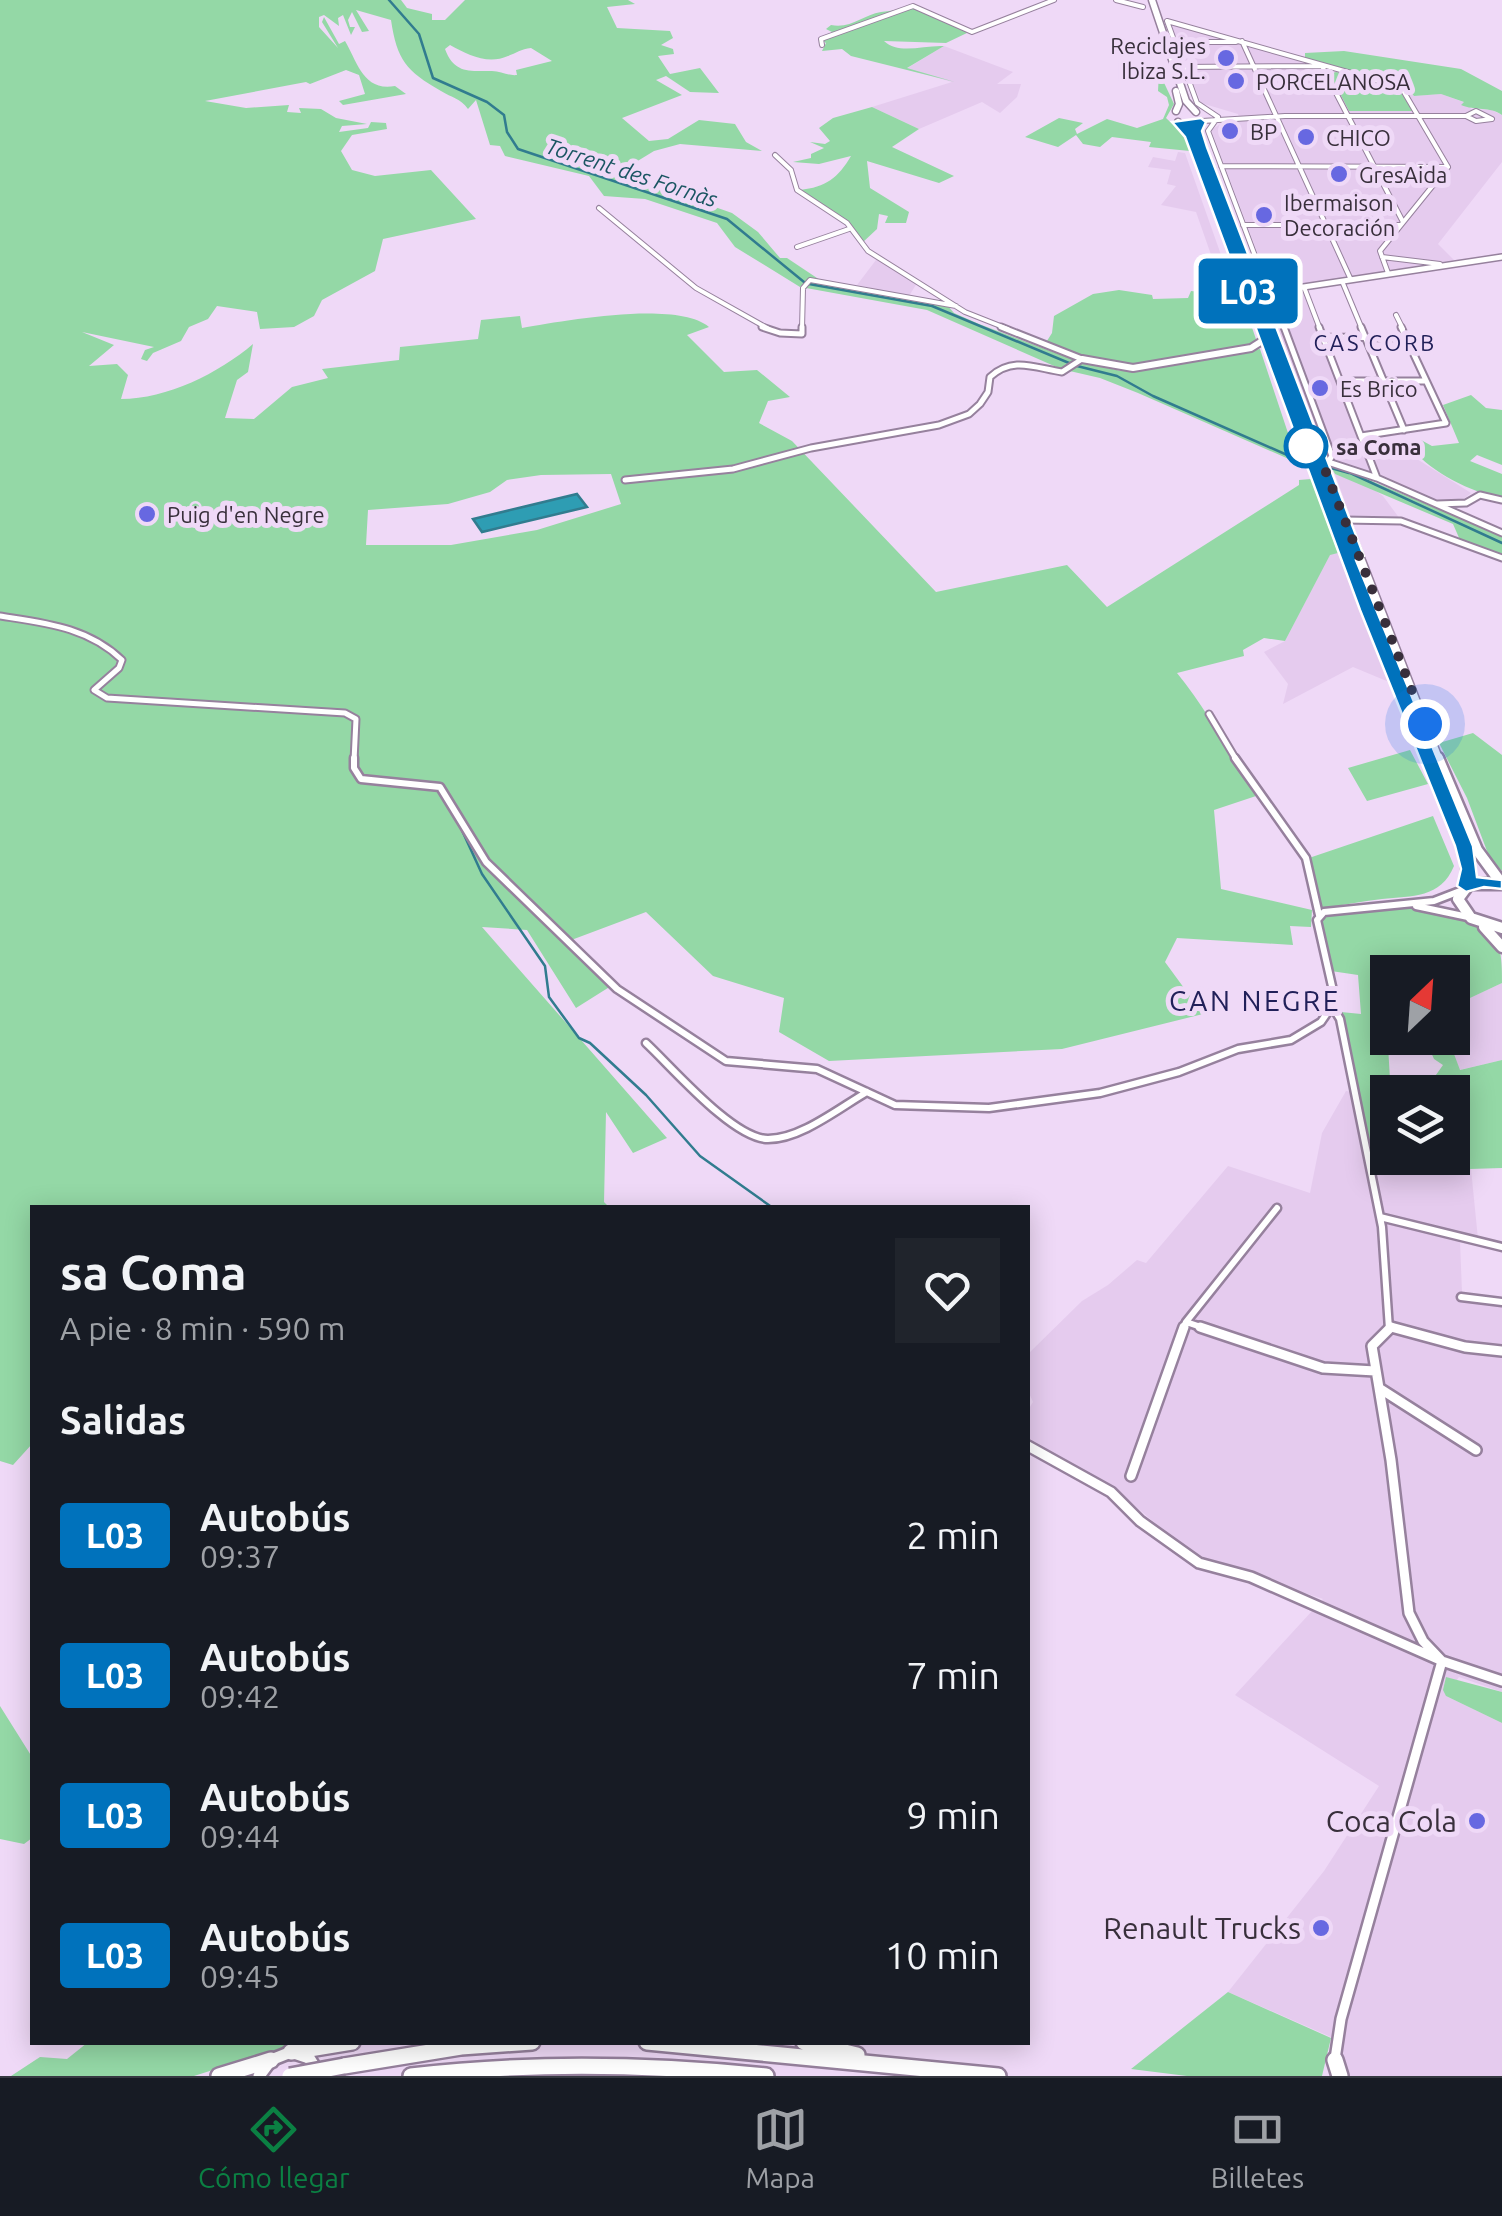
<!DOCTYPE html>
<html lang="es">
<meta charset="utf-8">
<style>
:root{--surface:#171b24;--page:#20242c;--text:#f1f3f6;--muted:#9ea1a6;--line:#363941;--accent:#0b8043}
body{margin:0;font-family:Ubuntu,sans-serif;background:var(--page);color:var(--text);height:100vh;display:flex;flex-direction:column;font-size:38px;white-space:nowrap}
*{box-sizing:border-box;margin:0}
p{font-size:32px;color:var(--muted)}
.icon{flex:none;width:55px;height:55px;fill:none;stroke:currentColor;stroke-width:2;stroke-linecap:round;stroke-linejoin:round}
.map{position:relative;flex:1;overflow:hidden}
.sheet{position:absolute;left:30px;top:1205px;width:1000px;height:840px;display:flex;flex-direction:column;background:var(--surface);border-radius:0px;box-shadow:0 5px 25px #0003}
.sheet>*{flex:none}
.badge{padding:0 20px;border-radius:8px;font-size:35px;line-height:65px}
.needle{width:65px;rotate:25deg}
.controls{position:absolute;left:1370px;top:955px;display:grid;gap:20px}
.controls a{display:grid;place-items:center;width:100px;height:100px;border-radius:0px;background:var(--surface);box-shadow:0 5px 25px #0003;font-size:50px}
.you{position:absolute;width:50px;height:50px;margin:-25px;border:8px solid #fff;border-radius:50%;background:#1a73e8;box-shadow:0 0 0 15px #1a73e833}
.map>.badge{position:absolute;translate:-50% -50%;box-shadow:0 0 0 5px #fff}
h2{padding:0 30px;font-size:38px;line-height:90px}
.round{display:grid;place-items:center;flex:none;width:105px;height:105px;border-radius:0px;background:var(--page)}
.headline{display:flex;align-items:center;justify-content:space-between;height:170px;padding:0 30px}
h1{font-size:48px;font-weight:600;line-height:75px}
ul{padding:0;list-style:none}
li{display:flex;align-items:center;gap:30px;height:140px;padding:0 30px}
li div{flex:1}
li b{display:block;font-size:38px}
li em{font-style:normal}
li .badge{min-width:110px;font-weight:700;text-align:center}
.tab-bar{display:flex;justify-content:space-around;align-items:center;height:140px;border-top:2px solid var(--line);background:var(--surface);font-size:28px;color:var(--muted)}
.tab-bar a{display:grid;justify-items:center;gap:5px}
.tab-bar .current{color:var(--accent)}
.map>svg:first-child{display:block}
.built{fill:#e5cbee}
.green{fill:#94d8a6;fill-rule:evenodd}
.water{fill:#2e9db3;stroke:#317c8f;stroke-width:2.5}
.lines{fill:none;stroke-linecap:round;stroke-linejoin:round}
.stream{stroke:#317c8f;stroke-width:2.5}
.street-far3-casing{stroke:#96819d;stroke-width:6}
.street-far2-casing{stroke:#96819d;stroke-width:9}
.street-far1-casing{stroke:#96819d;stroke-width:11}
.street-casing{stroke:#96819d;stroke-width:14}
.secondary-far2-casing{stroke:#96819d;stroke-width:8}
.secondary-far1-casing{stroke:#96819d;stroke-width:10}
.secondary-casing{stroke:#96819d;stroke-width:16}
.primary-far2-casing{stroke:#96819d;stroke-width:9}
.primary-far1-casing{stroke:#96819d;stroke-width:11}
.primary-casing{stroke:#96819d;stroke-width:15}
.highway-casing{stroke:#96819d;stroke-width:20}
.street-far3{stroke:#fff;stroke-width:4}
.street-far2{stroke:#fff;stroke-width:5}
.street-far1{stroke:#fff;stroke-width:6}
.street{stroke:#fff;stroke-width:9}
.secondary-far2{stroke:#fff;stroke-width:5}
.secondary-far1{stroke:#fff;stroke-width:6}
.secondary{stroke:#fff;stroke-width:11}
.primary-far2{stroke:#fff;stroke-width:6}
.primary-far1{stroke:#fff;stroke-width:8}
.primary{stroke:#fff;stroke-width:10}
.highway{stroke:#fff;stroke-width:15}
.highway-bridge-casing{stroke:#96819d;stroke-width:20;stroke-linecap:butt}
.highway-bridge{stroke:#fff;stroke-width:15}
.line{fill:#0072bc;stroke:#fff;stroke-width:2.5}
.walk{stroke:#382f3b;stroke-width:10;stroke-dasharray:0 18}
.poi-dot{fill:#6768e1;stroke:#efd9f7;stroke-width:4}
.stop-dot{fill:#fff;stroke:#0072bc;stroke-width:5}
.labels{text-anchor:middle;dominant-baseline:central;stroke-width:10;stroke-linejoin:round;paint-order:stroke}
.far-poi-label{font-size:22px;fill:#382f3b;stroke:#efd9f7;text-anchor:start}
.far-water-label{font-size:22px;font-style:italic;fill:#1a5562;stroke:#efd9f7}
.far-neighbourhood-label{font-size:22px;letter-spacing:2.5px;fill:#212059;stroke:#efd9f7}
.far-stop-label{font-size:22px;font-weight:bold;fill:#382f3b;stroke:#efd9f7;text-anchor:start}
.neighbourhood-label{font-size:28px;letter-spacing:2.5px;fill:#212059;stroke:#efd9f7}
.near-poi-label{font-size:30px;fill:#382f3b;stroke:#efd9f7;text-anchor:end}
</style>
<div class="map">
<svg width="1502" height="2076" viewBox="0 0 1502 2076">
<rect width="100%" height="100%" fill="#efd9f7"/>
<!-- built -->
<path class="built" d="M1170 24 1406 86 1414 96 1441 94 1466 103 1471 109 1492 110 1502 115V162L1438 244 1454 260 1303 285 1360 444 1369 445 1371 450 1409 454 1471 493 1460 502 1435 500 1329 459 1268 303 1275 299 1211 130 1222 123 1240 120 1238 114 1201 103Z
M944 46 1013 72 997 84H1021L1017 97 1000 113 982 102 919 129 872 107 952 82 906 69Z
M1178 152 1185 153 1226 269 1215 266 1196 212 1161 205 1176 186 1167 184 1171 170 1148 167 1153 157 1175 161Z
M881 259 917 283 909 296 857 285 876 260Z
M1335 474 1370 487 1383 496 1400 519H1351Z
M1338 553 1389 682 1353 667 1283 704 1288 684 1264 652 1285 641 1330 554Z
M1502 983V1060L1459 1070 1448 1038H1452L1453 1006Z
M1346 1091 1361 1093 1375 1173 1471 1169 1478 1239 1460 1242 1462 1292 1502 1298V1692L1459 1677 1446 1696 1502 1723V2076H1346L1331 2037 1228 1992 1324 1871 1379 1786 1235 1695 1323 1599 1193 1556 1119 1492 1028 1440V1410L1033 1402 1028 1391V1354L1082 1301 1108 1285 1137 1260 1146 1263 1228 1166 1310 1193 1322 1133Z"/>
<!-- green -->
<path class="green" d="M0 0H401L407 8 432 14V20H445L465 0H628L635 4 607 7 617 28 670 31 673 38 661 45 673 49 674 54 658 56 670 74 700 68 719 93 690 92 666 76 656 80 682 95 622 118 649 141 668 139 699 120 735 124 746 142 762 151 680 144 654 151 618 173 732 213 758 232 780 258H787L820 280 808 279 800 287 735 247 717 223 645 199 604 196 589 176 505 156 500 146 490 145 476 100 468 109C460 98 452 98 441 91 406 71 397 60 391 20L356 10 369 31 362 32 352 12 348 20 350 27H355L351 35 343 15 338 18 339 26 324 15 319 17V27L338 48 322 22 324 17 339 44 345 41C357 61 363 92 395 86L406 94 343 105 339 101 365 94 359 75 346 70 310 84 306 82 205 101 246 108 289 105 287 112 301 113 299 108 321 109 336 118 367 124 342 126 339 132 368 128 371 122 386 123 387 129 352 135 341 151 352 170 375 176 431 170 476 219 383 239 375 271 322 300 314 316 294 327 260 329 257 312 217 306 208 319 189 327 181 341 153 353 147 361 141 359 145 350 154 347 82 332 114 345 89 366 117 364 128 375 121 399C167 399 219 373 253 344L248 372 237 380 225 418 254 419 292 387 328 378 322 369 399 360 400 347 478 339 481 320 520 316 522 328C564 321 676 300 709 327L687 335 724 372 757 370 790 397 768 401 759 423 792 441 936 592 1067 565 1107 607 1299 485V480L1311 479 1338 553 1330 555 1285 641 1264 638 1243 650 1244 656 1177 673C1208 711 1230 755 1259 795L1214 810 1221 889 1312 910 1311 927 1290 926 1293 945 1177 938 1165 962 1203 1014 1062 1049 829 1061 779 1032 784 998 713 976 646 912 566 942 611 986 576 1008 527 930 482 927 667 1138 633 1153 606 1112 604 1202 609 1207 32 1208V1444L13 1465 0 1461ZM450 45C468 55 488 65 508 56 516 53 521 49 531 48L552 61 516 70 517 75C508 76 501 71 492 71 470 71 454 74 445 49ZM611 474 621 504 537 530 451 545H366L368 510 448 504 490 492 507 480 541 475Z
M915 7 969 32 946 43 884 41C899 55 923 45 944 46L907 68 955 82 851 56 842 49 822 51 826 43 822 40 832 32 826 29 831 25C851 29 863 15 881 12 892 10 902 11 915 7Z
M1344 51 1461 69 1502 91V115C1490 106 1475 111 1461 105L1464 102 1441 94 1414 96 1406 86 1305 60V53Z
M1159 72 1174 104 1166 118 1183 134 1190 151 1149 147 1151 142 1112 137 1100 147 1083 144 1076 135 1058 147 1025 137 1059 118 1083 123 1075 129 1077 134 1107 119 1137 128 1163 119 1169 105 1167 97 1158 91Z
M1336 72 1397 87 1413 111H1349L1330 74Z
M872 107 919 129 892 147 954 176 939 183 867 161 870 188 909 212 906 223H885L888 216 879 214 877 229 862 243 849 224 800 190C826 187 838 178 851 156L819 164 793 162 811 158V154L824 148 810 142 825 144 830 141 819 128 833 118Z
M811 281 947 305 954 313 979 324 1077 361 1121 371 1260 349 1298 463 1138 393 1100 378 1061 369 927 310 806 288Z
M1119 290 1152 295 1153 299 1188 298 1191 291 1219 294 1216 306 1246 310 1258 345 1121 369 1045 344 1052 333 1054 316 1093 294Z
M1471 395 1486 408 1502 410V465L1477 455 1470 461 1502 474V498C1470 492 1433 473 1412 449L1421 440 1432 446 1459 443 1443 405Z
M1329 463 1502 536V556L1460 540 1453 524 1335 474Z
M1473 733 1502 755V871L1490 859 1467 798 1439 743Z
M1410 750 1428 784 1367 801 1348 768Z
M1433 816 1454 866C1441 898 1412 896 1382 899 1362 901 1341 906 1320 908L1309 858Z
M1381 907C1421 909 1481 909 1500 952 1502 961 1502 974 1502 983L1453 1006 1452 972H1388V1038H1448L1460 1070 1502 1060V1168L1437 1170 1434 1158H1452V1092H1388L1387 1153H1372L1341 1012 1361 1014 1358 975 1331 971 1319 920 1328 914ZM1426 1041 1434 1059 1443 1065 1431 1082 1390 1080 1388 1045Z
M1446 1677 1502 1692V1723L1446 1696 1443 1690Z
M0 1706 32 1757V1838L24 1844 0 1839Z
M1228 1992 1331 2038 1322 2076H1187L1131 2069Z
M87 2043H298L194 2076H11L40 2057 67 2059Z"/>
<!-- water -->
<path class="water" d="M577 494 587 507 482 532 473 519Z"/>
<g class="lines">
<!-- stream -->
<path class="stream" d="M389 0 419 34 433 78 487 102 504 115 507 132 518 149 727 219 804 282
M809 284 932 306 1069 363
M1077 366 1117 376 1153 396 1303 462
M1331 468 1349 473
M1348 472 1502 543
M460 826 482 874 545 966 549 997 579 1038 590 1043 646 1095 700 1156 773 1208"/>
<!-- street-far3 casing -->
<g class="street-far3-casing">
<path id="street-far3" d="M1116 0 1143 7
M1242 41 1351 280
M1173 42H1236
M822 45 821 39 913 6 972 32 1054 0
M1182 67 1322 66 1403 222
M1476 111 1492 119 1476 121 1466 116Z
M1202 121 1285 116H1466
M775 155 791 170 797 190 847 223 868 251 965 312 1008 329
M1221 166 1448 167
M599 208 696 288 769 329
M1243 225H1400
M797 247 849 229
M1382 257 1440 264
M1388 273 1380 251 1447 168
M1342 281 1362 329
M1304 287 1320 329
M1272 290 1266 285 1208 131 1218 117 1197 103 1167 21 1401 87 1448 167
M1274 294 1272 299 1282 320
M1396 315 1403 329
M1280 320H1286L1288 323 1282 324Z
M1283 324 1285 329
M802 329 803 288 810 280 956 306"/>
</g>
<!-- street-far2 casing -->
<g class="street-far2-casing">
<path id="street-far2" d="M762 327 780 333 802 334V327
M1001 327 1082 359
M1284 327 1332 456 1328 462
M1319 327 1377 478
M1361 327 1404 430
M1325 337 1407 338
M1342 381H1425
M1361 436 1446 423 1401 327
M1328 462 1377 478 1502 533
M625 480 733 469 811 448 939 425 969 414 980 404 988 392 990 377C1013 356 1035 368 1062 372L1082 359
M1437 504 1466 503 1480 495 1502 500
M1344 520 1401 521 1502 558
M0 616C45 623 88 627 122 660L119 668 94 690 107 698 345 713 356 719 354 761
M1209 714 1237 761"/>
</g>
<!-- street-far1 casing -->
<g class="street-far1-casing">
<path id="street-far1" d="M354 758V768L361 779 440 787 486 862 617 989 726 1061 817 1069 895 1105 989 1108 1100 1093 1179 1072 1238 1049 1291 1040 1321 1022 1332 1006
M1235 758 1306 858 1319 915
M1416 906 1468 917
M646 1043C672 1067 733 1139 768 1139 801 1139 839 1108 867 1092
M1380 1217 1502 1247
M1461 1297 1502 1302
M1391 1327 1399 1329
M1183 1329 1186 1322
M1207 1329 1186 1322 1277 1208
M1389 1329 1382 1227 1340 1019 1332 1006 1334 995 1317 920 1324 912 1434 901 1460 891"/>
</g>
<!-- street casing -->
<g class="street-casing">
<path id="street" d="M1200 1327 1323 1368 1375 1371
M1391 1327 1465 1347 1502 1351
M1391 1327 1372 1346 1391 1460 1409 1613 1423 1641 1442 1661
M1379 1388 1476 1450
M1028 1446 1111 1492 1140 1521 1199 1563 1251 1577 1442 1661 1502 1681
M1131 1476 1184 1327
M1335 2059 1341 2019 1442 1661"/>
</g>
<!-- secondary-far2 casing -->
<g class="secondary-far2-casing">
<path id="secondary-far2" d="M1273 290 1276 291 1277 293 1269 292Z
M1277 291 1502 257"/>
</g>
<!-- secondary-far1 casing -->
<g class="secondary-far1-casing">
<path id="secondary-far1" d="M1082 359 1133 368 1251 348 1262 341"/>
</g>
<!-- secondary casing -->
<g class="secondary-casing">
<path id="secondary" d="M259 2076 271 2060 291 2052 309 2058 317 2071"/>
</g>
<!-- primary-far2 casing -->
<g class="primary-far2-casing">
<path id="primary-far2" d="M1152 0 1186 101 1196 112
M1176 91 1179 104 1176 111
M1178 122 1190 136 1262 329
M1201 122 1196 131 1201 147 1271 329"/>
</g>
<!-- primary-far1 casing -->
<g class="primary-far1-casing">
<path id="primary-far1" d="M1261 327 1367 610 1429 761
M1270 327 1439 761"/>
</g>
<!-- primary casing -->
<g class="primary-casing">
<path id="primary" d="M1428 758C1444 796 1474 843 1466 885
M1438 758 1477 850 1502 884
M1501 884H1469L1458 899 1471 918 1502 928
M1484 927 1502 947"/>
</g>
<!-- highway casing -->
<g class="highway-casing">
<path id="highway" d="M647 2042 998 2076
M804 2042 857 2055
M291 2052 352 2042
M1335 2060 1340 2076
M344 2066 461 2047 532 2042
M219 2076 271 2060
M411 2076C530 2062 647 2064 766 2076"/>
</g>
<!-- street-far3 -->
<use href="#street-far3" class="street-far3"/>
<!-- street-far2 -->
<use href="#street-far2" class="street-far2"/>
<!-- street-far1 -->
<use href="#street-far1" class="street-far1"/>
<!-- street -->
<use href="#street" class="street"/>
<!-- secondary-far2 -->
<use href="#secondary-far2" class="secondary-far2"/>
<!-- secondary-far1 -->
<use href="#secondary-far1" class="secondary-far1"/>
<!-- secondary -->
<use href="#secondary" class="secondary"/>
<!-- primary-far2 -->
<use href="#primary-far2" class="primary-far2"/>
<!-- primary-far1 -->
<use href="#primary-far1" class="primary-far1"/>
<!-- primary -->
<use href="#primary" class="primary"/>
<!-- highway -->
<use href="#highway" class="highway"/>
<!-- highway-bridge casing -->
<g class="highway-bridge-casing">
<path id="highway-bridge" d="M290 2076 344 2066"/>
</g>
<!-- highway-bridge -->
<use href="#highway-bridge" class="highway-bridge"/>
</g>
<!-- line -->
<path class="line" d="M1201 118 1206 122 1202 131 1207 147 1364 556 1356 560 1473 846 1477 877 1502 880V889L1484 887 1466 892 1457 886 1461 869 1455 846 1360 610 1185 137 1172 122Z"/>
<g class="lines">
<!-- walk -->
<path class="walk" d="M1306 446 1311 434 1425 724"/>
</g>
<!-- markers -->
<g class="poi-dot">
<circle cx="1226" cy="58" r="10"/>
<circle cx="1236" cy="81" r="10"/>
<circle cx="1230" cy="131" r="10"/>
<circle cx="1306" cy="137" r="10"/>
<circle cx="1339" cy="174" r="10"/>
<circle cx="1264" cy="215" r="10"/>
<circle cx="1320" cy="388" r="10"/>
<circle cx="147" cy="514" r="10"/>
<circle cx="1477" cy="1821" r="10"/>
<circle cx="1321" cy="1928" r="10"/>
</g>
<circle class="stop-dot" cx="1306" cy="446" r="20"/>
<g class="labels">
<!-- far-poi labels -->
<g class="far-poi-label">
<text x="1206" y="45" text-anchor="end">Reciclajes<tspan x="1206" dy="25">Ibiza S.L.</tspan></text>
<text x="1256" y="81">PORCELANOSA</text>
<text x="1250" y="131">BP</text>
<text x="1326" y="137">CHICO</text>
<text x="1359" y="174">GresAida</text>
<text x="1284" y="202">Ibermaison<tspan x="1284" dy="25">Decoración</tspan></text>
<text x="1340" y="388">Es Brico</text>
<text x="167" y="514">Puig d'en Negre</text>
</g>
<!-- far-water labels -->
<g class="far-water-label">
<text transform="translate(632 172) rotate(18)">Torrent des Fornàs</text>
</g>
<!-- far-neighbourhood labels -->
<g class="far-neighbourhood-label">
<text x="1375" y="342">CAS CORB</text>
</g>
<!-- far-stop labels -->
<g class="far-stop-label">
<text x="1336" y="446">sa Coma</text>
</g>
<!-- neighbourhood labels -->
<g class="neighbourhood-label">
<text x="1255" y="1000">CAN NEGRE</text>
</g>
<!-- near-poi labels -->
<g class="near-poi-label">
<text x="1457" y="1821">Coca Cola</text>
<text x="1301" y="1928">Renault Trucks</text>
</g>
</g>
</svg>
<div class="controls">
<a><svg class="needle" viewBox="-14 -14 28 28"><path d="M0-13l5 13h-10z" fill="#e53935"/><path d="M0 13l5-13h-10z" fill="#9ea1a6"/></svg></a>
<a><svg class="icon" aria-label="layers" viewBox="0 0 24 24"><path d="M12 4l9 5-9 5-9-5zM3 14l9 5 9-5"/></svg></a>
</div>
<div class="you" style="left:1425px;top:724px"></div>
<b class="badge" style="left:1248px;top:291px;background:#0072bc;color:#fff">L03</b>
<section class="sheet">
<div class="headline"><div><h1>sa Coma</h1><p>A pie · 8 min · 590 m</p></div><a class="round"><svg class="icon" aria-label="heart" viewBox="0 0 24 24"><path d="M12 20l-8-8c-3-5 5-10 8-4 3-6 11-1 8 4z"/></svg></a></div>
<h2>Salidas</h2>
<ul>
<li><span class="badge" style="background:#0072bc;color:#fff">L03</span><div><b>Autobús</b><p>09:37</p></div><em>2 min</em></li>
<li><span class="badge" style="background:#0072bc;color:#fff">L03</span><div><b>Autobús</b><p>09:42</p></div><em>7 min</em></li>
<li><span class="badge" style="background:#0072bc;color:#fff">L03</span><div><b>Autobús</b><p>09:44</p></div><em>9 min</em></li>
<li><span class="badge" style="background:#0072bc;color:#fff">L03</span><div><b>Autobús</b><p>09:45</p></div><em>10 min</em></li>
</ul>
</section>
</div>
<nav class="tab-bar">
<a class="current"><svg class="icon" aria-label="directions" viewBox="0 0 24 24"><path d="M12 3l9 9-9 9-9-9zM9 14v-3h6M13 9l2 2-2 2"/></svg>Cómo llegar</a>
<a><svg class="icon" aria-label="map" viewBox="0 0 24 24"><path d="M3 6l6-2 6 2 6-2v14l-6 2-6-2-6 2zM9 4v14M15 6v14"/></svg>Mapa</a>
<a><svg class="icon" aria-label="tickets" viewBox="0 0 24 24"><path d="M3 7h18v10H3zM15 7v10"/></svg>Billetes</a>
</nav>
